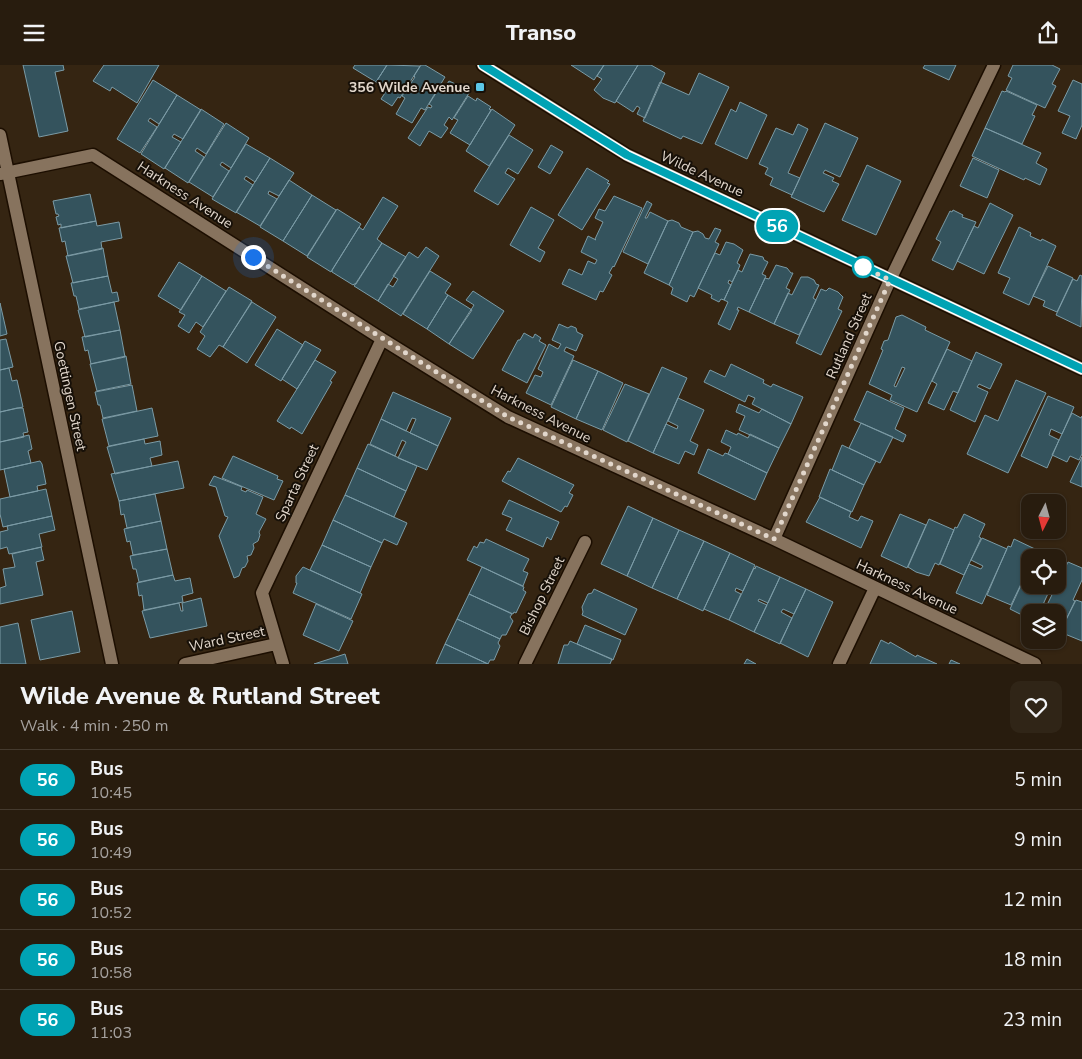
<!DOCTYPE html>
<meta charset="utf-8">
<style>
:root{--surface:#281c0e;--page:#302517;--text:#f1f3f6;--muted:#a5a19e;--line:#443a2e}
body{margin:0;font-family:"Nunito Sans",sans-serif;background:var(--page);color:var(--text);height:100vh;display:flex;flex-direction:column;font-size:19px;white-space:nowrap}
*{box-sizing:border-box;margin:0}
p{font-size:16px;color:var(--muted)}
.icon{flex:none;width:28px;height:28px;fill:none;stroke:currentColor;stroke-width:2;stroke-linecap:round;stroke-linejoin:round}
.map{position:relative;height:599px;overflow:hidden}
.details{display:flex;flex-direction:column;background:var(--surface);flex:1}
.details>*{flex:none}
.badge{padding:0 10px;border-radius:16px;font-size:18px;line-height:32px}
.needle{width:32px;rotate:186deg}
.controls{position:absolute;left:1021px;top:429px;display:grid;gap:10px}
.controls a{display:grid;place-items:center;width:45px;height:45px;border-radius:10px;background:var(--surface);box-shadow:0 1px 4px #0004,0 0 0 1px var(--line);font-size:25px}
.you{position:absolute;width:25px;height:25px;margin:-12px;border:4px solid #fff;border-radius:50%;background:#1a73e8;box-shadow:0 0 0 8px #1a73e833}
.map>.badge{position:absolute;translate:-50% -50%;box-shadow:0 0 0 2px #fff}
.round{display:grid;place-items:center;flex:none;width:52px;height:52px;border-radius:10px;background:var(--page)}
.headline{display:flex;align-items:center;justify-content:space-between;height:85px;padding:0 20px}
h1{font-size:24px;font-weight:800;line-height:38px}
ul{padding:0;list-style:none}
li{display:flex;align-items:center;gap:15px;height:60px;padding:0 20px;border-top:1px solid var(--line)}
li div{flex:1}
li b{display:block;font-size:19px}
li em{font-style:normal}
li .badge{min-width:55px;font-weight:700;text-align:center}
header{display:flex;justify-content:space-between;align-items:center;height:65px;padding:0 20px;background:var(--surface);font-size:22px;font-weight:800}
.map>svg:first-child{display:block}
.building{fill:#34535d;stroke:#7b9ba6;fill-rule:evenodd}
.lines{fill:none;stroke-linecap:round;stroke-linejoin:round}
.minor-casing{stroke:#1c0e00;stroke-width:15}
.minor{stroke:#87735e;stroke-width:12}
.line-casing{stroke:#fff;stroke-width:11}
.line{stroke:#00a3b4;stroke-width:8}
.walk{stroke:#e2d7cc;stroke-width:5;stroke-dasharray:0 9}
.poi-dot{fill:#5cc7e7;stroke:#171008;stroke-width:2}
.stop-dot{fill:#fff;stroke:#00a3b4;stroke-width:2.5}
.labels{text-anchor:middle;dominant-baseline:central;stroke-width:4;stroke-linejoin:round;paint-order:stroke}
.poi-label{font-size:14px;font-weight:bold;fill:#e2d7cc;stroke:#171008;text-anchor:end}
.street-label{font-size:14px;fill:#e2d7cc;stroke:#171008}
</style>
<header><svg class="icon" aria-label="menu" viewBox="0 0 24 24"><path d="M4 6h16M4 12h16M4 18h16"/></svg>Transo<svg class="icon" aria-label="share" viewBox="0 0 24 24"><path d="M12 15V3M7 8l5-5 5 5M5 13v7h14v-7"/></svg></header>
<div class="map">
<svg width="1082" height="599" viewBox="0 0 1082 599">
<rect width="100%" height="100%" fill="#352512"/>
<!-- building -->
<path class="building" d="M23 0H63L64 5 55 7 68 66 39 72Z
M104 0H159L137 38 112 22 110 26 93 16Z
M355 0H387L376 17 353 3Z
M387 0 420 1 400 33 398 32 392 41 381 34 387 25 376 17Z
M421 0H425L445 12 425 45 421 43 412 58 396 49 405 33 402 31 415 12 414 11Z
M571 0H604L594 15Z
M604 0H638L615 38 603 33 594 25 602 14 597 11Z
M638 0H651L665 8 645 53 637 49 640 43 637 41 633 47 616 36Z
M925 0H956L949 15 923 3Z
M1013 0H1052L1060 4 1052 19 1056 21 1045 43 1006 25 1012 13 1008 11Z
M699 8 729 22 702 79 683 71 681 74 643 56 660 17 689 30Z
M153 15 177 30 159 59 150 53 148 56 157 62 140 88 117 74Z
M1073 15 1082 19V60L1076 74 1062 68 1070 51 1058 46Z
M449 16 460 21 469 28 452 55 449 52 444 60 448 63 441 73 429 66 420 81 408 73 428 42 431 43 432 41 429 39 438 25 442 27Z
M1002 26 1005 27 1006 26 1037 40 1032 50 1035 51 1022 79 985 63Z
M177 30 201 45 183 74 174 69 172 72 181 77 164 104 141 89Z
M468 31 476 36 477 33 491 42 489 44 491 45 470 80 450 68 458 55 454 53Z
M740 37 767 50 747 94 715 79 731 44 736 47Z
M201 44 224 59 206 89 197 83 195 86 204 92 188 118 165 103Z
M492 44 515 60 489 101 466 86Z
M226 58 249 73 231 103 222 97 220 100 229 106 213 132 189 117Z
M825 58 858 73 840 112 825 105 823 108 834 113 832 116 839 119 824 147 791 132Z
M798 59 808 64 788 108 800 113 792 130 770 120 773 113 765 109 768 103 759 99 776 63 793 70Z
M985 63 1041 88 1036 98 1047 104 1040 120 1025 113 1024 115 972 91Z
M509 70 533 85 518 109 508 103 505 108 515 114 498 140 474 126Z
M246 79 270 93 255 117 246 111 244 114 253 120 236 148 212 134Z
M551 80 563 87 550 109 538 102Z
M270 93 294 108 279 131 269 126 268 129 277 134 260 161 236 147Z
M973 93 999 105 987 133 960 121Z
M867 100 901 116 876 170 842 155Z
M587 103 609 116 607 118 610 119 582 165 558 150Z
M289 115 312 130 283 176 260 162Z
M90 129 96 156 61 163V159L58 160 56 152 59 151 58 149H56L53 136Z
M312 130 336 145 307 191 283 176Z
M614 131 642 143 614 202 613 201 609 208 612 210 603 227 600 226 596 235 562 219 569 204 582 210 588 196 595 199 597 195 581 187 588 171 596 175 595 174 603 157 595 153 599 144 605 146Z
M383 132 398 141 377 174 382 178 356 219H354L353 220 332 207V205L359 162 363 165Z
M647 136 652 139 645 153H647L650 147 668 156 648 199 623 187Z
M990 138 1013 150 984 209 957 196 974 161 978 163Z
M531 142 554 155 538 183 545 187 540 197 510 180Z
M337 144 361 159 331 207 307 192Z
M953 145 963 150 962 152 976 157 953 205 932 195 941 177 936 174 950 146 952 147Z
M672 155 679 158 681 162 693 167 669 220 644 208 668 156Z
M96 156 97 161 119 157 122 173 101 177 102 184 68 191 65 176 62 177 59 163Z
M1019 162 1031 168 1030 171 1041 176 1042 174 1056 181 1029 240 1003 228 1010 213 998 208Z
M715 163 721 165 715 177 719 179 694 232 690 230 687 237 671 229 673 223 669 220 693 167 698 166 703 169 705 173 709 174Z
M726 177 734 179 743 185 737 198 740 200 738 205 732 217 729 215 728 218 731 220 724 235 721 234 719 237 711 233 712 230 698 223 715 188 720 190Z
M382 178 406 192 378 236 354 221Z
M426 182 439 191 401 251 378 236 388 219 393 222 398 214 393 211 409 187 418 193Z
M103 183 108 211 73 218 66 191Z
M750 189 763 192 764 195 768 197 762 209 766 211 749 247 738 242 737 245H739L730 265 718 259 728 237 724 235 738 205 742 207Z
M179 197 202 211 181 245 158 231Z
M776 200 787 203 791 208H793L786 223 790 225 774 259 749 247 765 213 769 214Z
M1048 201 1073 213 1057 247 1043 241 1045 236 1033 231Z
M430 206 451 219 445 228 448 230 427 264 403 249Z
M1080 210 1082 211 1081 262 1056 250 1073 214 1077 216Z
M108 211 112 228 117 227 119 236 79 244 76 231H74L71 218Z
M202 211 226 226 203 262 196 257 189 268 178 261 185 250 179 247Z
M801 212H808L814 215 816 219 819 220 813 233 816 235 799 270 774 259 788 228 792 230Z
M229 222 252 236 223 282 219 280 210 292 197 284 205 271 200 267Z
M829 223 838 227 843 232 838 244 842 246 821 290 796 278 821 224 826 226Z
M473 226 504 246 473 294 449 279 474 240 466 235Z
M448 230 472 245 449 279 427 264Z
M114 237 120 265 85 272 78 245Z
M252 237 276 252 247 298 223 282Z
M0 238 7 269 0 271Z
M902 250 926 262 925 265 950 277 917 347 890 335 892 330 869 319 883 285 881 284 884 276 888 275 896 252ZM902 302 905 303 896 322 894 321Z
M559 259 568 263 571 261 576 263 577 267 583 270 576 286 566 282 564 286 574 291 551 340 526 328 535 310 541 312 543 307 538 304 549 279 558 284 561 279 552 275Z
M277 264 303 280 281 316 255 300Z
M120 265 125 292 91 299 88 285 85 286 82 272Z
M524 268 533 273 535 269 541 273 539 276 546 280 527 318 502 305 518 275H520Z
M6 274 13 302 0 305V275Z
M305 276 321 285 297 324 282 314Z
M947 284 972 296 958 328 953 326 944 345 928 338 937 319 932 316Z
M976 287 1002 299 990 324 979 319 977 322 988 327 975 357 950 345Z
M126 291 131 319 97 326 90 299Z
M315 295 336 307 330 316 332 317 302 369 291 362 290 364 277 356Z
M573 295 598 306 576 354 551 342Z
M731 299 764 315 763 318 771 322 773 319 803 332 791 359 752 339 755 333 748 330 745 337 704 317 710 305 725 312Z
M662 302 687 313 653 388 628 376Z
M9 303 12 316 17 315 23 342 0 347V305Z
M598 306 623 318 602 365 576 354Z
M1016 315 1046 328 1008 408 967 389 985 350 998 356Z
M625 319 649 329 627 377 603 365Z
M132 320 137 346 103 353 100 340H98L95 327Z
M867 326 904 343 895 364 906 370 903 377 854 355Z
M393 327 451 353 438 381 410 368 416 354 412 353 406 366 381 354Z
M1048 331 1074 342 1062 369 1051 364 1049 370 1059 375 1047 403 1021 391Z
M678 333 704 345 690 376 698 380 694 390 685 386 679 399 653 388 666 359 677 364 678 361 668 356Z
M739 339 759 348 762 344 791 359 779 383 739 365 745 351 736 347Z
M17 343H23L28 367 23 368 24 372 0 377V347Z
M152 343 158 371 109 381 102 354Z
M1072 348 1081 353 1082 351V389L1079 395 1070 391 1067 397 1052 390Z
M381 354 438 381 427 405 398 393 406 377 402 375 395 391 370 379Z
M861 358 893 372 880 398 849 383Z
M726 365 737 370 738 368 748 373 750 369 779 383 767 408 728 389 731 382 721 377Z
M29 370 32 384 28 386 31 398 0 405V377Z
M144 374 145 379 160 376 162 390 150 393 152 401 115 409 107 382Z
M368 379 417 401 406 426 357 403Z
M842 380 876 396 864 420 832 405Z
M708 384 723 391 725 388 728 389 767 408 755 435 698 408Z
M233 391 278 411 277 414 283 416 274 435 222 413Z
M1082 392V422L1070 417Z
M518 393 574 420 569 428 573 430 567 442 565 441 561 447 502 416 508 406 510 407Z
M40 396 42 399 46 419 37 421 38 426 10 432 4 404Z
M178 396 184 423 119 436 111 409Z
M357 403 406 426 394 452 345 430Z
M830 404 864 420 852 447 819 432Z
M214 411 242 422 241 425 246 427 247 425 263 432 256 449 266 454 259 467 260 470 258 476 253 479 254 483 251 490 247 491 248 496 245 502 242 503 239 511 234 513 219 471 228 452 225 451 216 422 209 420Z
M46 424 52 451 3 462 0 449V434Z
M155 429 161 456 127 463 124 449 121 450 119 436Z
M345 430 407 458 397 480 384 474 382 478 333 455Z
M820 432 851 447 849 452 858 456 861 451 873 456 861 483 806 457Z
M509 435 559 457 551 475 547 472 543 482 506 465 512 453 502 449Z
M628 441 653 453 627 511 601 499Z
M900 449 926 460 907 503 881 491Z
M964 449 985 459 979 472 981 473 964 510 940 499 955 462 957 463Z
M52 451 55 465 39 469 42 482 9 489 7 482 0 484V467L8 465 7 461Z
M653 453 679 465 652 523 627 511Z
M929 454 954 465 939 500 935 498 929 511 916 507 908 502Z
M333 455 382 478 371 502 322 480Z
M161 456 167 484 133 490 130 476 127 477 124 464Z
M679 465 704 476 677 534 652 523Z
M982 473 1007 484 982 539 956 528 969 499 981 504 983 501 971 495Z
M486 474 529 494 523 506 528 508 523 521 467 495 474 481 477 483 480 477 484 478Z
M1014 474 1035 484 1031 492H1033H1030V500L1011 540 987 530 1008 481 1011 482Z
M704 476 730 488 703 546 677 534Z
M322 480 371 502 360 528 310 505Z
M41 482 44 495 36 497 43 530 0 539V523L6 521 3 504 15 502 12 489Z
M167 484 173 510 139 517 136 504H133L130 491Z
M730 488 755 500 743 526 736 523 735 526 741 529 729 555 704 544Z
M1068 497 1082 503V515L1073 535 1075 536 1060 567 1058 566V548H1039L1044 538 1047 540Z
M756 501 780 512 768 538 759 534 758 536 767 540 754 567 729 555 754 503 755 504Z
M303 502 362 529 351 554 293 528 297 518H296V511Z
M482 502 524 522 523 525 526 527 516 548 514 547 513 549 469 529Z
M1029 503 1030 520H1052L1039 548H1030V554L1010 544Z
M173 510 175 516 190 513 193 528 182 531 183 537 144 545 142 530 139 531 137 518Z
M780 512 806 524 794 549 783 544 781 547 792 553 780 579 754 567Z
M594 524 637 544 625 570 582 550 583 547 582 542 588 529 592 528Z
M806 524 833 537 808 592 780 578Z
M469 529 512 549 510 552 513 556 506 570H502L500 574 457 554Z
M201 533 207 561 150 573 142 546 179 538 181 546H183L182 538Z
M1076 535 1082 537V576L1060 567Z
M316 539 353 556 339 586 303 570Z
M72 546 80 587 40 595 31 555Z
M457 554 500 574 498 578 500 581 494 595H490L488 599 445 579Z
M18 558 26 599H0V562Z
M585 560 621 575 613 595 577 579Z
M881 575 889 579 890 577 916 592 917 590 937 599H870Z
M570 576 612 594 610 599H558L564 580H568Z
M445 579 488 599H436Z
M345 589 348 599H314Z
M747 594 756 599H744Z
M951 595 960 599H949Z"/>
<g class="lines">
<!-- minor casing -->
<g class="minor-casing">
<path id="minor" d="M483 0 627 90 1082 304
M0 70 112 599
M0 109 93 90 382 274 508 352 774 474 1035 599
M774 474 890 215 994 0
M185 599 276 579
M283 599 262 528 382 274
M525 599 585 477
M839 599 875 523"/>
</g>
<!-- minor -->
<use href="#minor" class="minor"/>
</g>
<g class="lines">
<!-- line casing -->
<g class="line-casing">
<path id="line" d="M483 0 627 90 1082 304"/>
</g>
<!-- line -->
<use href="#line" class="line"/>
<!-- walk -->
<path class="walk" d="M253 192 508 352 774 474 890 215 863 202"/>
</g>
<!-- markers -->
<rect class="poi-dot" x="475" y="17" width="10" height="10" rx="2.5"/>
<circle class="stop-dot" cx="863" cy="202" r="10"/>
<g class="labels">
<!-- poi labels -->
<g class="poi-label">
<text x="470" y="22">356 Wilde Avenue</text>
</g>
<!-- street labels -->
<g class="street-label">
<text transform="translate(702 109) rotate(25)">Wilde Avenue</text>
<text transform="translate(185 130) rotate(33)">Harkness Avenue</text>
<text transform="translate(849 271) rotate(-66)">Rutland Street</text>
<text transform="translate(70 331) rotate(78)">Goettingen Street</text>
<text transform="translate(541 349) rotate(27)">Harkness Avenue</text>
<text transform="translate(297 418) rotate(-65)">Sparta Street</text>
<text transform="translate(907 522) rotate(25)">Harkness Avenue</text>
<text transform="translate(542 531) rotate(-64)">Bishop Street</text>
<text transform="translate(227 574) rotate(-12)">Ward Street</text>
</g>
</g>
</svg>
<div class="controls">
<a><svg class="needle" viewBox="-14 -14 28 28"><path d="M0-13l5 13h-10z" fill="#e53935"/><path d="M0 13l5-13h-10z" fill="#a5a19e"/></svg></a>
<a><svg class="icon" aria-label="locate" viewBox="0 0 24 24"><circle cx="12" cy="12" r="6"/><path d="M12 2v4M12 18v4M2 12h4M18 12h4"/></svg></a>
<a><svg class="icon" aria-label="layers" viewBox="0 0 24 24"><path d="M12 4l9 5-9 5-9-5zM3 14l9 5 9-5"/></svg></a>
</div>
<div class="you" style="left:253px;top:192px"></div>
<b class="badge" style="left:777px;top:161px;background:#00a3b4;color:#fff">56</b>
</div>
<section class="details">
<div class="headline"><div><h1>Wilde Avenue &amp; Rutland Street</h1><p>Walk · 4 min · 250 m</p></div><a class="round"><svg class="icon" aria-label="heart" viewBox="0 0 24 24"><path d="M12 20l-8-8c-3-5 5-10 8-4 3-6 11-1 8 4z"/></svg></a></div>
<ul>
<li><span class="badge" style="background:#00a3b4;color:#fff">56</span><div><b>Bus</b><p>10:45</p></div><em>5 min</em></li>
<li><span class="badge" style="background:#00a3b4;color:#fff">56</span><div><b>Bus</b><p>10:49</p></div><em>9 min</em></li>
<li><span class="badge" style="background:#00a3b4;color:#fff">56</span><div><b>Bus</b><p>10:52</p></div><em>12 min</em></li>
<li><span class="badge" style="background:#00a3b4;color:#fff">56</span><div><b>Bus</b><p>10:58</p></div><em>18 min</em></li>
<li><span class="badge" style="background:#00a3b4;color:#fff">56</span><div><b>Bus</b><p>11:03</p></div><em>23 min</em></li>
</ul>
</section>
